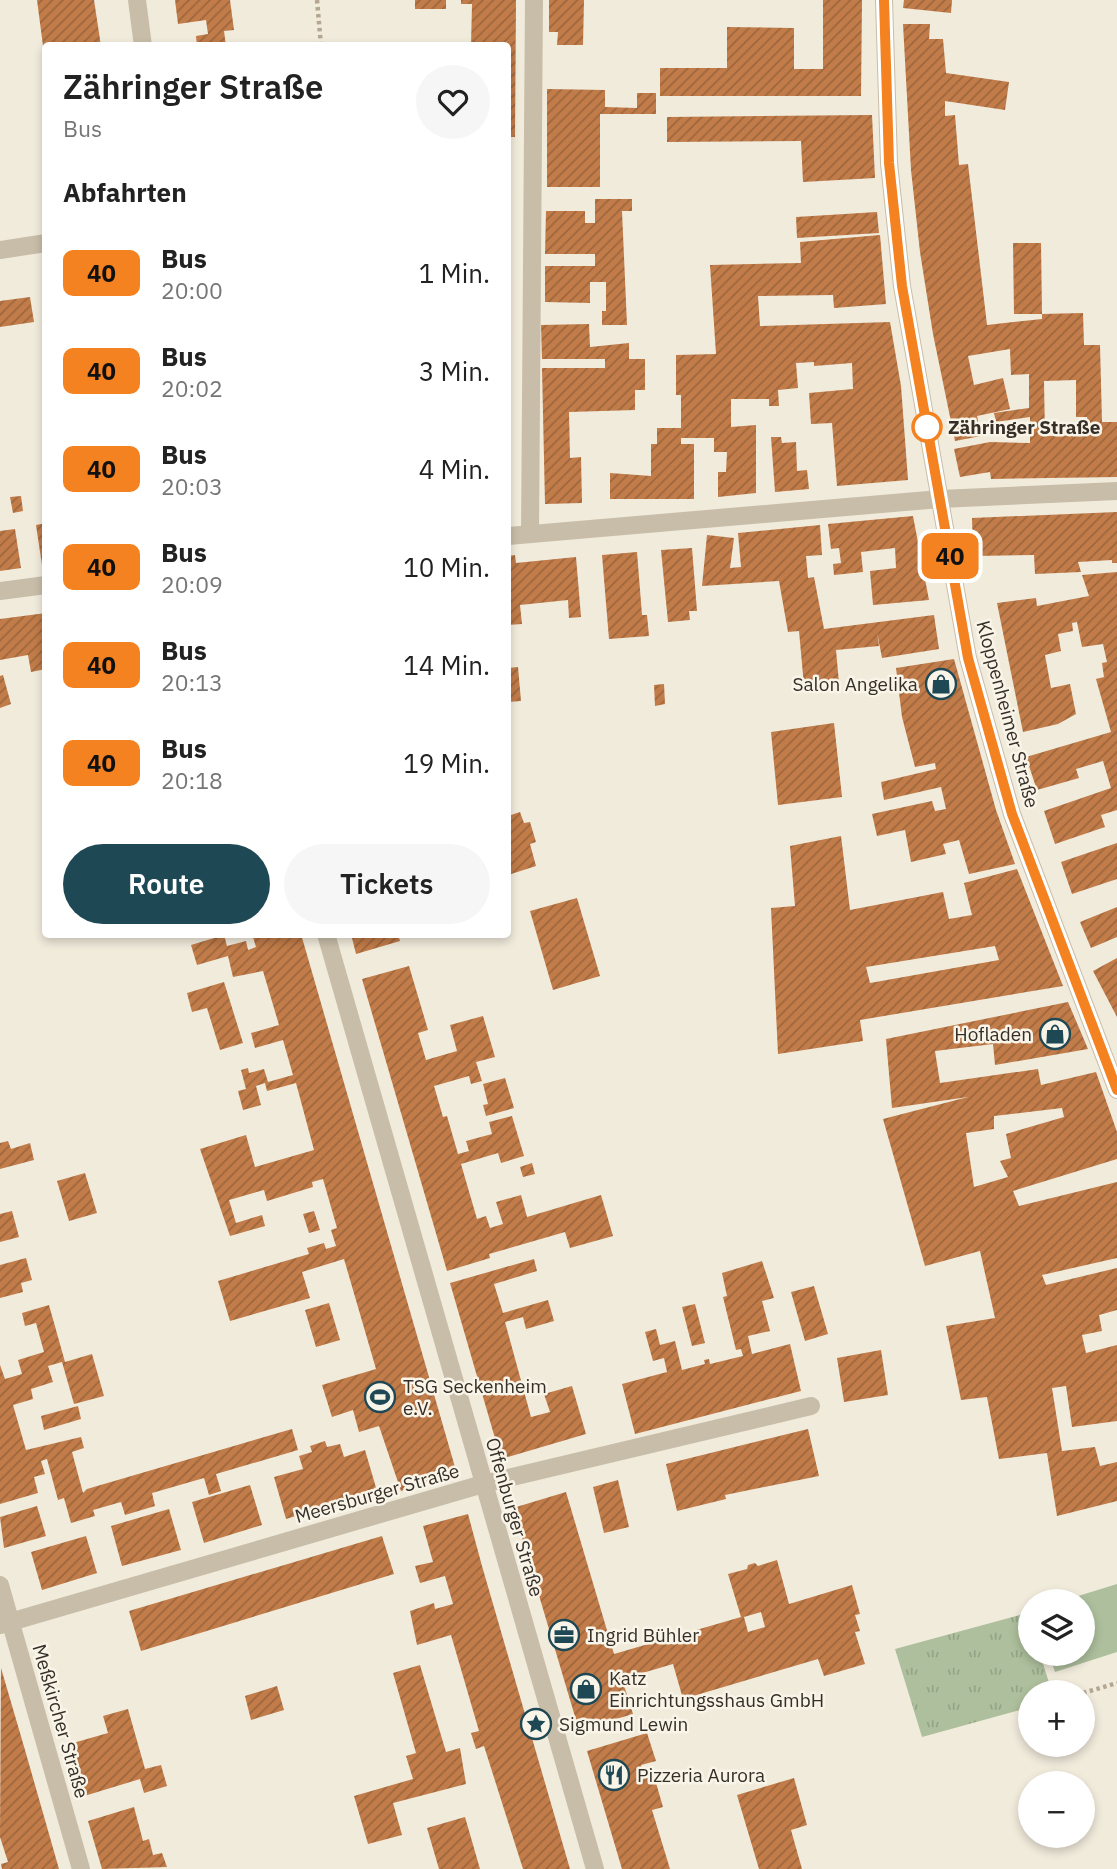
<!DOCTYPE html>
<html lang="de">
<meta charset="utf-8">
<style>
:root{--surface:#fff;--page:#f6f6f6;--text:#222;--muted:#767676;--accent:#1f4855}
body{margin:0;font-family:"IBM Plex Sans",sans-serif;background:var(--page);color:var(--text);height:100vh;display:flex;flex-direction:column;font-size:26px;white-space:nowrap}
*{box-sizing:border-box;margin:0}
p{font-size:23px;color:var(--muted)}
.icon{flex:none;width:38px;height:38px;fill:none;stroke:currentColor;stroke-width:2;stroke-linecap:round;stroke-linejoin:round}
.map{position:relative;flex:1;overflow:hidden}
.side{position:absolute;left:42px;top:42px;width:469px;height:896px;display:flex;flex-direction:column;background:var(--surface);border-radius:7px;box-shadow:0 4px 10px #0003}
.side>*{flex:none}
.badge{padding:0 14px;border-radius:10px;font-size:24px;line-height:46px}
.fabs{position:absolute;left:1018px;top:1589px;display:grid;gap:14px}
.fabs a{display:grid;place-items:center;width:77px;height:77px;border-radius:50%;background:var(--surface);box-shadow:0 4px 10px #0003;font-size:35px}
.map>.badge{position:absolute;translate:-50% -50%;box-shadow:0 0 0 4px #fff}
h2{padding:0 21px;font-size:26px;line-height:63px}
.round{display:grid;place-items:center;flex:none;width:74px;height:74px;border-radius:37px;background:var(--page)}
.overview{display:flex;align-items:center;justify-content:space-between;height:119px;padding:0 21px}
h1{font-size:33px;font-weight:600;line-height:52px}
.cta{display:flex;gap:14px;margin-top:auto;padding:14px 21px}
.cta a{flex:1;height:80px;border-radius:42px;background:var(--accent);color:#fff;font-size:28px;font-weight:600;line-height:80px;text-align:center}
.cta a+a{background:var(--page);color:var(--text)}
ul{padding:0;list-style:none}
li{display:flex;align-items:center;gap:21px;height:98px;padding:0 21px}
li div{flex:1}
li b{display:block;font-size:26px}
li em{font-style:normal}
li .badge{min-width:77px;font-weight:700;text-align:center}
.map>svg:first-child{display:block}
.park{fill:url(#park-tufts)}
.garden{fill:#adbf9c}
.building{fill:url(#building-hatch);fill-rule:evenodd}
.lines{fill:none;stroke-linecap:round;stroke-linejoin:round}
.path{stroke:#b4a792;stroke-width:4.5;stroke-dasharray:3.5 3.5;stroke-linecap:butt}
.minor{stroke:#c8bda8;stroke-width:18}
.tertiary{stroke:#c8bda8;stroke-width:18}
.line-casing{stroke:#fff;stroke-width:16}
.line{stroke:#f58220;stroke-width:10}
.stop-dot{fill:#fff;stroke:#f58220;stroke-width:3.5}
.labels{text-anchor:middle;dominant-baseline:central;stroke-width:5;stroke-linejoin:round;paint-order:stroke}
.stop-label{font-size:19px;font-weight:bold;fill:#352f28;stroke:#f9f4e8;text-anchor:start}
.poi-label{font-size:19px;fill:#352f28;stroke:#f9f4e8;text-anchor:start}
.street-label{font-size:19px;fill:#352f28;stroke:#f9f4e8}
</style>
<div class="map">
<svg width="1117" height="1869" viewBox="0 0 1117 1869">
<defs>
<pattern id="park-tufts" width="24" height="20" patternUnits="userSpaceOnUse" patternTransform="scale(1.75)"><rect width="24" height="20" fill="#adbf9c"/><path d="M3 7l-1-3M5 7V3M7 7l1-3M15 17l-1-3M17 17v-4M19 17l1-3" fill="none" stroke="#95a486"/></pattern>
<pattern id="building-hatch" width="6" height="6" patternUnits="userSpaceOnUse" patternTransform="scale(1.75)"><rect width="6" height="6" fill="#c17c49"/><path d="M-1 1l2-2M0 6l6-6M5 7l2-2" fill="none" stroke="#9e663d"/></pattern>
</defs>
<rect width="100%" height="100%" fill="#f1ebdc"/>
<!-- park -->
<path class="park" d="M1027 1613 1031 1626V1654H1040L1052 1692H1031V1707L922 1737 895 1649Z"/>
<!-- garden -->
<path class="garden" d="M1117 1584V1652L1055 1672 1049 1654H1083V1601H1062Z"/>
<!-- building -->
<path class="building" d="M37 0H94L101 46H43Z
M175 0H230L234 30 224 31 226 46H197L196 36 208 34 206 20 178 24Z
M415 0H446V9H415Z
M461 0H516L515 137H508V46H471L472 4H461Z
M549 0H584L583 45H557L558 32H549Z
M823 0H862L861 96H660V68H727V27L794 28V69H823Z
M904 0H952L951 13 903 8Z
M903 24H930L929 39H943L946 73 1009 82 1005 110 945 101V116L955 115 959 165 968 164 987 325 1042 319V314H1014L1013 243H1041L1042 314 1083 313 1084 345H1100L1102 422H1117V477L991 479 990 472 960 477 954 449 990 442 1030 443V417L996 422 994 413 1029 408V374L1011 375 1010 349 968 356 974 385 1003 378 1010 409 977 416 981 436 955 441 933 334 920 252 911 170ZM1076 380V417H1087L1088 435 1045 436 1044 381Z
M547 89 605 90V107L637 108V93H656V114H600V187H547Z
M872 115 875 178 803 182 801 141 667 142V117Z
M508 150H511V204H508Z
M595 199H632V211H622L627 325H602V311H606V282H590V303L545 302V266H595V254H545L546 211H585V223H595Z
M877 212 879 233 797 238 796 217Z
M508 217H511L510 365H508Z
M880 235 886 304 834 308 833 295 758 296 760 326 890 322 901 386 908 480 837 486 832 423 811 424 809 393 853 389 852 363 814 366V362L796 363 798 388 778 390 779 406H769V399H731V427L756 425V493L718 497V472H726L727 452H714V438H681V444H694V499H610V473L651 476V444H657V428H681V395H676V355L716 354 710 265 801 263 800 242Z
M30 297 34 322 0 327V301Z
M589 324 590 347 629 343V359H645V390H635V410L569 412 570 458 581 457 582 503 545 504 542 368H605V359H542L541 325Z
M771 437H781L782 443 796 442 797 471 807 470 809 489 775 492Z
M21 496 23 511 13 513 10 497Z
M1117 512V563H1112V560L1078 562 1081 572 1035 574 1034 555 973 556 972 518Z
M913 516 929 600 873 605 870 571 896 568 895 548 861 552 863 572 834 575 833 564 841 563 839 548 831 549 828 524Z
M46 523V564L42 565 36 525Z
M820 525 822 555 806 556 808 578 814 577 824 629 934 615 939 649 882 658 877 632 879 646 836 650 839 683 804 686 799 631 788 632 779 581 702 586 707 535 734 538 730 568 741 567 738 533Z
M15 529 21 568 0 571V531Z
M692 548 697 611H689L690 620 668 622 661 550Z
M637 552 642 615H647L649 636 609 639 602 555Z
M515 555 516 563 576 557 581 617 569 618 568 600 520 605 522 624 508 625V556Z
M1117 572V810L1101 815 1105 827 1055 844 1044 811 1111 788 1103 761 1076 769 1079 778 1037 790 1026 757 1111 732 1096 679 1104 677 1102 663 1107 662 1103 644 1082 647 1077 622 1072 623 1073 631 1058 634 1061 651 1045 655 1051 688 1070 684 1076 714 1058 724 1023 732 997 603 1036 598 1037 606 1089 596 1082 575Z
M46 613V669L31 672 28 655 0 660V619Z
M954 659 996 810 1015 864 969 874 959 840 943 844 946 854 911 862 905 830 877 836 872 814 932 801 935 811 946 809 941 787 884 800 881 782 936 769 935 763 915 767 902 717 896 668Z
M518 667 521 701 508 702V668Z
M3 675 11 704 0 708V676Z
M664 684 665 704 655 706 654 685Z
M834 723 842 797 778 805 771 732Z
M520 812 524 823 530 822 536 842 530 844 536 866 508 875V816Z
M841 836 850 910 943 892 949 919 972 915 964 883 1017 869 1063 986 860 1020 863 1041 778 1054 771 908 795 906 790 846ZM995 946 999 960 870 983 866 967Z
M1117 843V879L1072 894 1061 862Z
M577 898 600 976 553 990 530 911Z
M1117 907V937L1091 948 1080 922Z
M252 934H301L457 1474 401 1491 379 1426 359 1432 353 1410 332 1417 322 1385 376 1369 344 1259 302 1272 310 1298 230 1321 218 1281 309 1254 307 1248 324 1243 326 1249 336 1246 331 1230 337 1228 323 1179 312 1182 313 1187 267 1201 264 1190 229 1200 236 1223 262 1215 265 1226 230 1236 200 1149 246 1135 255 1167 314 1150 296 1083 267 1091 265 1083 256 1086 261 1105 243 1110 238 1091 246 1089 241 1070 248 1068 249 1073 264 1069 268 1082 293 1075 283 1040 255 1048 251 1033 279 1025 263 971 233 977 228 956 197 965 191 945 224 935 227 946 246 941 248 950 256 947Z
M351 934H398L400 941 356 954Z
M1117 958V1017L1093 971Z
M409 966 428 1030 418 1033 426 1060 457 1051 450 1025 483 1016 495 1057 476 1062 482 1081 471 1084 469 1076 434 1086 443 1117 447 1116 458 1154 469 1151 466 1141 492 1134 489 1122 512 1116 524 1156 501 1163 498 1153 461 1164 477 1219 486 1216 490 1228 503 1224 496 1202 521 1195 527 1217 601 1195 613 1236 570 1248 565 1232 489 1254 490 1258 447 1271 362 979Z
M224 982 243 1043 220 1050 207 1008 192 1012 187 993Z
M1068 1002 1088 1049 995 1065 993 1044 935 1051 940 1083 1038 1069 1041 1085 1096 1072 1117 1132V1159L1013 1191 1019 1206 1117 1182V1258L1042 1275 1046 1285 1117 1268V1310L1099 1315 1102 1331 1082 1335 1086 1353 1117 1345V1421L1072 1427 1066 1386 1052 1388 1062 1451 1095 1447 1100 1466 1117 1462V1501L1057 1516 1047 1453 999 1459 987 1397 961 1400 946 1326 995 1318 980 1251 925 1266 883 1119 968 1097 892 1108 886 1039ZM1062 1108 1064 1117 1006 1134 1011 1158 1000 1161 1008 1177 974 1187 966 1133 994 1129V1116Z
M505 1078 514 1108 486 1116 483 1105 488 1104 483 1084Z
M8 1141 11 1149 30 1143 34 1160 0 1169V1143Z
M532 1163 535 1174 523 1177 520 1167Z
M85 1173 97 1213 69 1221 57 1181Z
M12 1211 19 1237 0 1242V1214Z
M314 1211 320 1230 309 1233 303 1214Z
M26 1258 32 1280 21 1283 23 1292 0 1298V1265Z
M534 1259 537 1271 494 1284 503 1313 548 1300 554 1321 526 1329 523 1317 505 1322 531 1417 550 1412 544 1394 572 1386 586 1434 501 1459 450 1283Z
M762 1261 774 1298 762 1301 770 1331 748 1336 752 1354 790 1344 801 1391 635 1434 622 1384 667 1372 664 1358 653 1361 645 1332 656 1329 660 1345 675 1341 682 1370 705 1364 704 1360 709 1359 710 1364 743 1356 741 1349 736 1350 723 1297 727 1296 722 1273Z
M814 1286 828 1334 805 1341 791 1292Z
M329 1303 340 1340 316 1347 305 1310Z
M695 1304 705 1343 692 1346 682 1307Z
M49 1305 65 1362 92 1354 104 1396 74 1404 62 1362 48 1366 53 1382 31 1389 33 1399 13 1405 26 1450 81 1437 84 1448 72 1452 83 1493 87 1489 292 1429 298 1450 216 1474 221 1491 209 1495 204 1478 152 1493 155 1506 125 1515 121 1502 93 1510 95 1516 71 1523 64 1498 58 1500 47 1459 41 1461 45 1474 34 1477 38 1493 0 1504V1365L5 1379 22 1374 18 1360 44 1352 36 1323 25 1326 22 1313Z
M881 1350 888 1395 844 1402 837 1358Z
M78 1406 81 1419 44 1430 41 1416Z
M808 1429 819 1476 725 1495 726 1499 677 1511 666 1464Z
M325 1441 327 1447 340 1444 344 1457 365 1450 377 1491 286 1519 274 1477 303 1469 299 1456 312 1452 310 1446Z
M618 1480 629 1527 604 1533 593 1487Z
M250 1485 262 1525 204 1543 192 1502Z
M566 1492 614 1654 741 1617 728 1574 747 1569 748 1565 755 1563 758 1566 777 1560 789 1604 852 1585 860 1614 855 1615 860 1631 855 1632 865 1664 824 1676 818 1659 683 1699 673 1664 622 1679 633 1714 579 1730 513 1508ZM761 1612 765 1627 748 1632 744 1617Z
M37 1506 46 1536 4 1548 0 1517Z
M169 1509 181 1550 122 1566 111 1526Z
M468 1514 482 1566 570 1869H523L484 1746 476 1749 471 1733 479 1731 451 1635 417 1645 410 1611 434 1603 435 1609 453 1604 445 1576 420 1583 415 1566 433 1562 423 1526Z
M86 1536 97 1573 42 1590 31 1552Z
M382 1536 394 1574 141 1651 129 1611Z
M420 1665 446 1752 460 1748 466 1784 393 1803 402 1835 368 1844 354 1796 413 1779 406 1756 416 1753 393 1673Z
M1 1668 25 1750 59 1869H2L1 1864 8 1862 0 1837Z
M277 1686 284 1710 251 1720 245 1696Z
M128 1709 145 1769 161 1765 167 1786 144 1793 140 1779 81 1797 66 1745 108 1733 103 1716Z
M647 1733 656 1761 641 1765 643 1772 652 1769 663 1807 652 1810 670 1869H622L587 1751Z
M794 1778 807 1825 791 1830 802 1869H759L737 1795Z
M134 1807 143 1841 149 1839 153 1855 162 1853 167 1867 102 1869 88 1821Z
M465 1817 480 1869H439L427 1828Z"/>
<g class="lines">
<!-- path -->
<path class="path" d="M317 0 321 46
M1083 1693 1117 1683"/>
<!-- minor -->
<path class="minor" d="M0 250 46 243
M530 534 534 0
M508 536 940 499 1117 491
M0 591 46 585
M0 1585 81 1869
M0 1625 483 1484 811 1406"/>
<!-- tertiary -->
<path class="tertiary" d="M137 0 143 46
M884 0 889 163 902 286 968 658 1012 814 1117 1090
M326 934 595 1869"/>
</g>
<g class="lines">
<!-- line casing -->
<g class="line-casing">
<path id="line" d="M884 0 889 163 902 286 968 658 1012 814 1117 1090"/>
</g>
<!-- line -->
<use href="#line" class="line"/>
</g>
<!-- icons -->
<defs>
<g id="shop-ring" transform="scale(1.575)"><circle r="9.5" fill="#f9f4e8" stroke="#1f4855" stroke-width="1.5"/><path d="M-5-2.5h2.3a2.7 3.5 0 0 1 5.4 0H5L5.5 6h-11ZM-1.5-2.5h3a1.5 2.3 0 0 0-3 0Z" fill="#1f4855"/></g>
<g id="stadium-ring" transform="scale(1.575)"><circle r="9.5" fill="#f9f4e8" stroke="#1f4855" stroke-width="1.5"/><path d="M0-5a6.5 5 0 1 0 0 10a6.5 5 0 1 0 0-10ZM-3.5-1.8h7v3.6h-7Z" fill="#1f4855"/></g>
<g id="office-ring" transform="scale(1.575)"><circle r="9.5" fill="#f9f4e8" stroke="#1f4855" stroke-width="1.5"/><path d="M-6-3h4V-5.5h4V-3h4V5H-6ZM-1-4.5V-3h2v-1.5ZM-6 0V1H6V0Z" fill="#1f4855"/></g>
<g id="sight-ring" transform="scale(1.575)"><circle r="9.5" fill="#f9f4e8" stroke="#1f4855" stroke-width="1.5"/><path d="M0-6L1.8-2.2L6-1.7L2.9 1.2L3.7 5.4L0 3.3L-3.7 5.4L-2.9 1.2L-6-1.7L-1.8-2.2Z" fill="#1f4855"/></g>
<g id="restaurant-ring" transform="scale(1.575)"><circle r="9.5" fill="#f9f4e8" stroke="#1f4855" stroke-width="1.5"/><path d="M-5-6h1v4h1v-4h1v4h1v-4h1v5L-1.5 .5V6h-2V.5L-5-1ZM5-6V6H3V1.5H1.5Q1.5-4 5-6Z" fill="#1f4855"/></g>
</defs>
<g fill-rule="evenodd">
<use href="#shop-ring" x="941" y="684"/>
<use href="#shop-ring" x="1055" y="1034"/>
<use href="#stadium-ring" x="380" y="1397"/>
<use href="#office-ring" x="564" y="1635"/>
<use href="#shop-ring" x="586" y="1689"/>
<use href="#sight-ring" x="536" y="1724"/>
<use href="#restaurant-ring" x="614" y="1775"/>
</g>
<!-- markers -->
<circle class="stop-dot" cx="927" cy="427" r="14"/>
<g class="labels">
<!-- stop labels -->
<g class="stop-label">
<text x="948" y="427">Zähringer Straße</text>
</g>
<!-- poi labels -->
<g class="poi-label">
<text x="918" y="684" text-anchor="end">Salon Angelika</text>
<text x="1032" y="1034" text-anchor="end">Hofladen</text>
<text x="403" y="1386">TSG Seckenheim<tspan x="403" dy="22">e.V.</tspan></text>
<text x="587" y="1635">Ingrid Bühler</text>
<text x="609" y="1678">Katz<tspan x="609" dy="22">Einrichtungsshaus GmbH</tspan></text>
<text x="559" y="1724">Sigmund Lewin</text>
<text x="637" y="1775">Pizzeria Aurora</text>
</g>
<!-- street labels -->
<g class="street-label">
<text transform="translate(1008 714) rotate(75)">Kloppenheimer Straße</text>
<text transform="translate(377 1493) rotate(-16)">Meersburger Straße</text>
<text transform="translate(515 1517) rotate(74)">Offenburger Straße</text>
<text transform="translate(61 1721) rotate(74)">Meßkircher Straße</text>
</g>
</g>
</svg>
<div class="fabs">
<a><svg class="icon" aria-label="layers" viewBox="0 0 24 24"><path d="M12 4l9 5-9 5-9-5zM3 14l9 5 9-5"/></svg></a>
<a>+</a>
<a>−</a>
</div>
<b class="badge" style="left:950px;top:556px;background:#f58220;color:#111">40</b>
<section class="side">
<div class="overview"><div><h1>Zähringer Straße</h1><p>Bus</p></div><a class="round"><svg class="icon" aria-label="heart" viewBox="0 0 24 24"><path d="M12 20l-8-8c-3-5 5-10 8-4 3-6 11-1 8 4z"/></svg></a></div>
<h2>Abfahrten</h2>
<ul>
<li><span class="badge" style="background:#f58220;color:#111">40</span><div><b>Bus</b><p>20:00</p></div><em>1 Min.</em></li>
<li><span class="badge" style="background:#f58220;color:#111">40</span><div><b>Bus</b><p>20:02</p></div><em>3 Min.</em></li>
<li><span class="badge" style="background:#f58220;color:#111">40</span><div><b>Bus</b><p>20:03</p></div><em>4 Min.</em></li>
<li><span class="badge" style="background:#f58220;color:#111">40</span><div><b>Bus</b><p>20:09</p></div><em>10 Min.</em></li>
<li><span class="badge" style="background:#f58220;color:#111">40</span><div><b>Bus</b><p>20:13</p></div><em>14 Min.</em></li>
<li><span class="badge" style="background:#f58220;color:#111">40</span><div><b>Bus</b><p>20:18</p></div><em>19 Min.</em></li>
</ul>
<div class="cta"><a>Route</a><a>Tickets</a></div>
</section>
</div>
